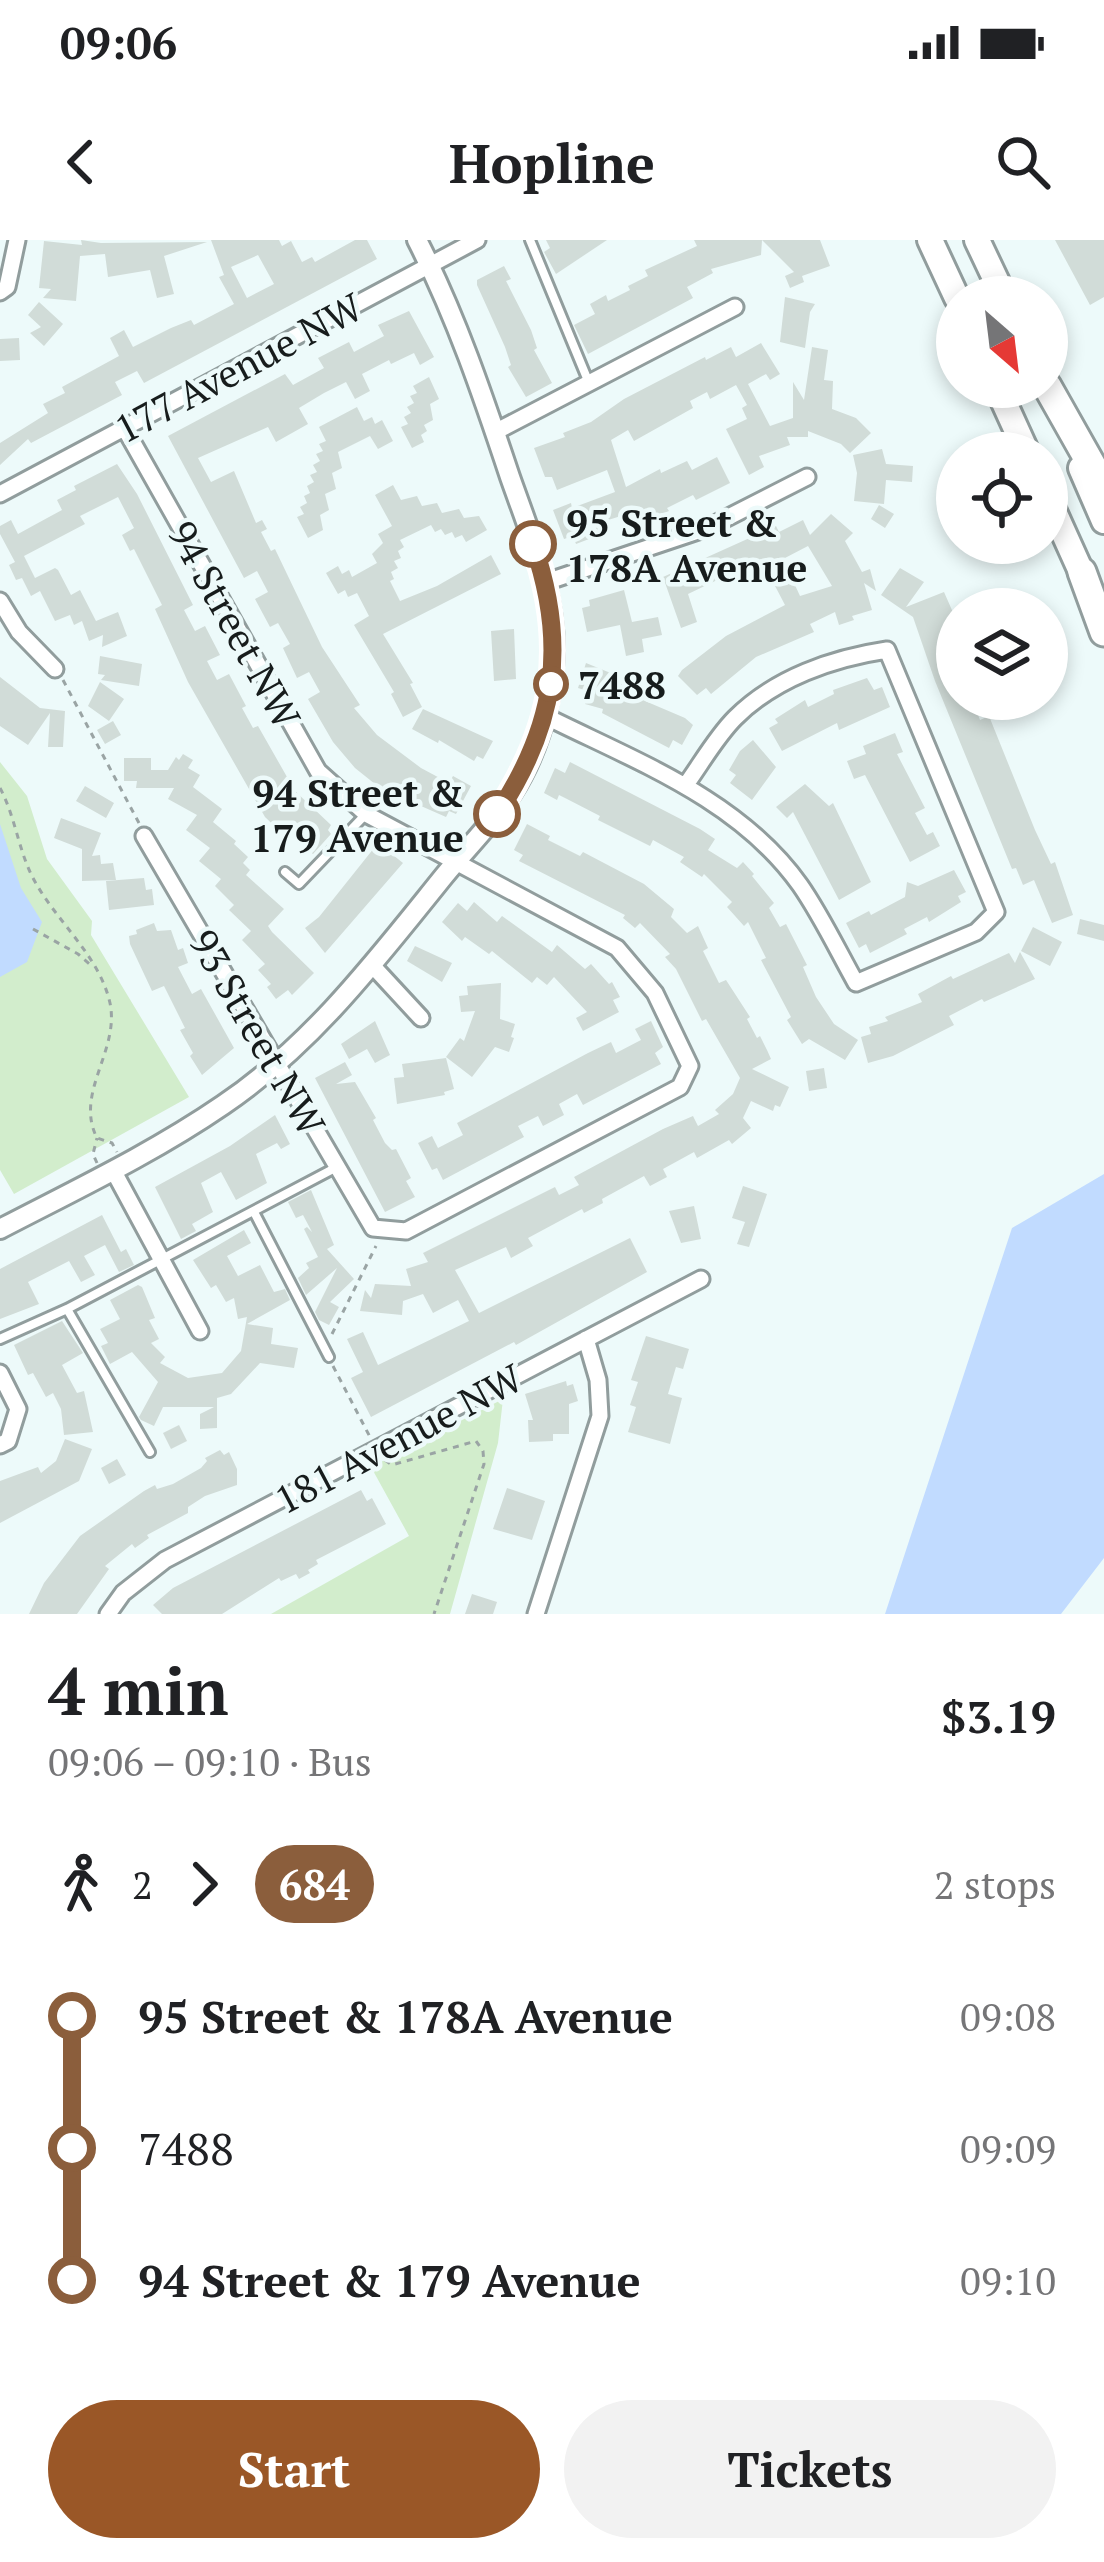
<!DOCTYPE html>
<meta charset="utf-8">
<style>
:root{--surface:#fff;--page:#f2f2f2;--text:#202124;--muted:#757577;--accent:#9a5727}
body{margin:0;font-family:"PT Serif",serif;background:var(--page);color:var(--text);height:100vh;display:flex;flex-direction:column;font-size:45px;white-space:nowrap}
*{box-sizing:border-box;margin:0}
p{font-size:39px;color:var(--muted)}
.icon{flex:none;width:66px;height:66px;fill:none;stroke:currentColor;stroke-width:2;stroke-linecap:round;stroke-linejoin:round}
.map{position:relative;height:1374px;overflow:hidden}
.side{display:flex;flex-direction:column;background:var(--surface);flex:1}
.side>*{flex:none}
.badge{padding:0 24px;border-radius:39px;font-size:42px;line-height:78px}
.needle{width:78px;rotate:152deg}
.buttons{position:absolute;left:936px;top:36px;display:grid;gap:24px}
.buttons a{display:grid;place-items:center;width:132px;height:132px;border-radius:50%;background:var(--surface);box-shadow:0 6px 18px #0003;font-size:60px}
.map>.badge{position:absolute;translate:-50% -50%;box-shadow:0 0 0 6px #fff}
.legs{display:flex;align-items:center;gap:18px;height:132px;padding:0 48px;font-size:39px}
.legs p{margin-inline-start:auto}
.headline{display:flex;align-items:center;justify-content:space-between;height:204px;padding:0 48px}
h1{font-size:66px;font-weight:700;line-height:90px}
.cta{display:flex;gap:24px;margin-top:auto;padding:24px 48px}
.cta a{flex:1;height:138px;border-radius:72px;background:var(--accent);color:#fff;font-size:48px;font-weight:700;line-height:138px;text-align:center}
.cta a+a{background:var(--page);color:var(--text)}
ul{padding:0 48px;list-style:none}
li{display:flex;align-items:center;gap:42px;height:132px;font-size:45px}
li i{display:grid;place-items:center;width:18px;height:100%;margin:0 15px;background:currentColor}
li i::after{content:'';width:30px;height:30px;margin:-15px;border:9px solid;border-radius:50%;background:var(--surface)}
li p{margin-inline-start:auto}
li:first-child i{background:linear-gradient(#0000 50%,currentColor 0)}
li:last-child i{background:linear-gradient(currentColor 50%,#0000 0)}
.status{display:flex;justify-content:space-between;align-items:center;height:84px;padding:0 60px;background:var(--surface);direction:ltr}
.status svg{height:33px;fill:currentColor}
header{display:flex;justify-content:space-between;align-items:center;height:156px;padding:0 48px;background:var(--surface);font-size:54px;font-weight:700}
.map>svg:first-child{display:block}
.green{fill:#d2edcc}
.water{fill:#c1dbff}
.building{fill:#d1dcd8;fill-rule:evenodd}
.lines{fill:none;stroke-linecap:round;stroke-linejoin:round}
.service-casing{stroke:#919d9d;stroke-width:14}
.minor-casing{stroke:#919d9d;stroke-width:21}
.tertiary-casing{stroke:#919d9d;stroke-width:24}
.primary-casing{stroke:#919d9d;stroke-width:30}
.motorway-casing{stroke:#919d9d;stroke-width:33}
.path{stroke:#9aa4a4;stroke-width:3;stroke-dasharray:6 6;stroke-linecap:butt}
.service{stroke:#fff;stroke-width:8}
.minor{stroke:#fff;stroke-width:15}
.tertiary{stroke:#fff;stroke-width:18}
.primary{stroke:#fff;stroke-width:24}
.motorway{stroke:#fff;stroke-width:27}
.line-1-casing{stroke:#fff;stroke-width:27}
.line-1{stroke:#8b5e3c;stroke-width:18}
.stop-1-dot{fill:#fff;stroke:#8b5e3c;stroke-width:6}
.labels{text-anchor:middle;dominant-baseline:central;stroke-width:9;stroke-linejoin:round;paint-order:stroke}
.street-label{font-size:39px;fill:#171c1c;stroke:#edfafa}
.stop-label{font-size:39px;font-weight:bold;fill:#171c1c;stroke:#edfafa;text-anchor:start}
</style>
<div class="status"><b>09:06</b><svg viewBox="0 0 49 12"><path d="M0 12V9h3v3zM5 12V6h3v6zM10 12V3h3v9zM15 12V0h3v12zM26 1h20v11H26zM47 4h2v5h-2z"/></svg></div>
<header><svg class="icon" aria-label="back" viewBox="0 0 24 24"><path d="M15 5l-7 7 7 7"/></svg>Hopline<svg class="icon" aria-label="search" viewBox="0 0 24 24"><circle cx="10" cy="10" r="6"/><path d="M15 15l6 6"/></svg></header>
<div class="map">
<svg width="1104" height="1374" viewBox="0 0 1104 1374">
<rect width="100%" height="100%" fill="#edfafa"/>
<!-- green -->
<path class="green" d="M0 522 27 556 47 619 92 681 91 695 189 857 14 954 0 930Z
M503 1159 498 1203 450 1374H271L409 1296 371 1227Z"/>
<!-- water -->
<path class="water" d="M0 584 21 648 42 682 27 722 0 737Z
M1104 934V1318L1061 1374H885L1012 988Z"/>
<!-- building -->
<path class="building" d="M81 0 101 3 207 2 164 16 174 54 157 58 150 30 108 37 105 14 80 16 76 61 43 58 51 49 39 48 44 1 82 5Z
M211 0H279L282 6 291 1 302 22 312 17 315 22 355 0H367L377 19 144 143 137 131 115 142 122 155 31 203 28 199 0 225V203L48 173 43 164 65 153 62 147 119 116 110 98 124 90 133 107 171 88 191 80 194 85 234 64 219 37 224 35ZM258 15 274 44 247 58 231 27Z
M546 0H607L556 34 544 12 550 8Z
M694 0H820L830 26 802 36 804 42 790 48 785 36 794 32 762 0 761 15 711 29 713 33 687 47 693 58 588 114 574 85 595 74 590 64 606 55 608 61 630 50 628 46 648 36 645 30 697 6Z
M1055 0H1104V57L1090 65Z
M504 26 511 39 506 41 531 90 537 108 534 110 552 143 526 157 508 127 511 125 505 107 477 45V40Z
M785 57 815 64 810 72 805 108 780 102Z
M39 62 63 84 44 106 30 93 41 87 28 75Z
M409 71 434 117 420 125 414 113 391 124 389 120 362 134 370 151 355 159 346 142 324 153 299 168 308 184 276 202 268 187 198 218 211 242 234 231 256 283 262 280 267 289 261 292 271 311 275 309 322 407 360 465 354 468 377 495 421 528 449 543 453 536 471 546 456 574 449 571 446 577 380 548 355 528 333 502 308 459 320 452 309 432 297 438 283 408 290 404 278 383 270 387 255 359 268 352 257 331 244 338 168 196 285 134 293 145 324 128 318 118 349 102 354 112 384 96 378 85Z
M19 98 20 120 0 121V99Z
M761 103 780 134 770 140 766 134 748 144 770 186 793 178V142L804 160 812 107 828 110 824 140 833 141 832 169 856 178 871 193 850 213 841 204 808 191V197H787L790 205 759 216 764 227 749 235 726 189 747 179 742 168 747 165 736 145 710 159 707 152 690 161 693 168 634 201 628 190 611 200 626 247 660 229 661 233 687 221 692 230 717 217 730 243 696 260 693 255 667 268 669 271 637 284 625 287 621 276 608 280 610 291 576 304 573 296 564 299 553 270 571 263 572 268 615 252 607 230 557 250 552 237H545L534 208 565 197 563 193 591 182 624 159 705 117 706 120 731 107 736 117Z
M429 137 439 159 430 164 433 180 424 185 427 191 421 195 424 202 412 208 401 187 408 184 404 177 411 173 407 167 414 163 410 156 417 153 413 146Z
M357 167 364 181 372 177 375 184 382 180 393 201 378 209 370 196 338 212 342 228 332 233 336 249 325 254 329 270 320 275 323 290 308 298 297 277 304 274 300 267 307 263 304 256 310 253 307 246 314 242 310 235 317 232 313 225 320 221 316 214 323 211 319 204 326 201 319 187Z
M882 209 886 224 913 226 912 242 886 240 884 264 854 261 857 233 853 215Z
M117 224 137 254 193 365 184 370 195 391 205 386 220 415 207 421 217 440 229 434 246 466 242 468 253 488 258 486 295 551 331 585 328 590 331 594 313 614 291 596 288 599 265 577 188 442 155 369 162 365 134 309 130 311 122 295 134 288 118 257 80 276 85 284 24 316 35 338 55 328 58 330 71 355 80 350 96 381 118 372 127 396 102 407 103 395 89 401 82 381 74 385 70 375 55 381 40 351 31 356 22 338 16 340 9 325 15 322 0 294V286L11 280 18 294 49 277 62 270 57 260 76 250 74 246Z
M393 245 401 260 417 256 422 266 437 263 442 273 459 269 464 278 479 276 487 290 466 302 462 295 455 298 452 292 445 295 441 289 435 292 431 285 400 300 404 307 398 311 401 318 394 321 398 328 391 332 394 339 390 341 400 361 437 346 491 315 501 334 383 394 413 443 410 444 422 467 403 477 391 454 394 452 354 385 369 376 357 353 348 357 345 350 338 354 326 333 338 326 342 334 349 330 352 337 377 323 372 314 383 303 378 294 392 286 375 255Z
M879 265 894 274 885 288 871 279Z
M831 274 853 293 845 301 862 332 870 329 876 351 864 343 872 370 852 376 854 380 839 385 835 372 810 384 814 392 756 417 711 454 706 448 697 455 678 436 682 430 726 396 785 365 761 319 688 354 697 382 681 388 663 337 776 286 779 292 803 280 810 295ZM808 306 832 346 800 356 783 319Z
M900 328 924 342 906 367 944 352 955 377 948 380 957 401V459H972L980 480 989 476 1035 590 1051 624 1055 622 1073 675 1052 683 1034 640 1023 645 1016 628 1012 629 935 441 913 377 881 355Z
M624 350 632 382 658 377 662 395 642 399 644 412 626 416 620 385 587 392 582 368 590 366 589 360Z
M514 389 516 439 494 441 491 391Z
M100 416 142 424 139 446 101 440 105 435 98 434Z
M586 423 618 436 616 441 640 453 638 458 685 478 693 485 682 505 673 500 669 508 602 473 603 469 585 464 588 451 578 448Z
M0 437 40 468 65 471 63 507H48L50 473 28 505 0 486Z
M867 438 874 450 882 447 890 467 839 490 837 483 782 511 769 488 778 483 775 479 805 460 808 467 834 454 833 450Z
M100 442 124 459 109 481 88 466Z
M423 469 493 501 483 519 477 516 474 521 439 500 438 503 412 489Z
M113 481 121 495 105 504 97 490Z
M895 493 903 512 897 514 925 568 915 573 927 595 933 592 940 606 910 622 865 535 854 539 847 521 866 514 863 506Z
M753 500 776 527 752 560 730 543 736 535 729 530 740 511Z
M183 514 193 520 188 528 200 535 193 547 222 569 213 582 236 601 234 604 248 617 243 623 250 630 246 635 284 669 268 686 272 692 314 733 292 755 288 750 276 759 267 747 271 744 258 730 265 724 242 700 251 691 229 670 234 665 215 646 221 639 199 621 210 608 186 590 197 575 168 559 174 548H136L137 541H124V518H151V530H168L176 517 179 520Z
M570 522 700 589 715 599 708 610 737 628 743 622 754 634 752 636 774 663 769 668 780 687 786 684 807 725 803 727 816 757 834 784 858 800 845 820 809 799 802 804 787 780 791 777 761 720 766 718 748 682 744 686 727 667 732 662 704 634 702 637 680 622 684 617 653 600 650 606 598 580 600 576 567 559 559 555 557 560 544 553 555 528 565 533Z
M805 544 829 566 833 563 871 642 839 660 793 572 787 578 776 567Z
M85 546 114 563 106 578 76 561Z
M61 578 101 593 92 616 100 615 101 624 113 623 116 640 82 641V609L54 598Z
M527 584 550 596 548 600 580 616 583 612 644 644 674 669 671 677 687 693 698 686 708 708 703 711 719 743 726 740 750 777 747 779 757 798 760 796 767 810 771 819 752 829 789 847 780 867 775 865 773 871 751 861 743 878 751 888 732 904 729 900 697 918 694 912 663 929 667 937 650 946 644 936 602 959 603 963 584 973 582 969 528 998 533 1006 511 1018 506 1007 455 1030 479 1073 630 998 647 1032 516 1105 514 1102 371 1177 351 1138 363 1132 347 1099 363 1092 378 1125 469 1081 458 1060 433 1073 423 1054 403 1061 402 1075 360 1071 365 1050 371 1058 375 1044 411 1046 406 1029 428 1022 423 1013 555 947 559 955 579 945 574 937 663 889 693 876 698 886 719 874 715 870 733 854 740 838 706 779 702 781 676 729 665 717 670 714 640 683 635 688 623 678 625 675 519 621 523 615 514 610Z
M378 603 403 623 325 713 305 688 319 677Z
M954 630 966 652 958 656 961 662 929 682 927 677 904 689 907 694 870 713 866 704 859 708 846 683 869 671 871 675 905 657 907 642 918 646Z
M144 638 146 650 152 649 154 665 109 670 106 641Z
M474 662 497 682 502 676 552 712 557 705 585 729 591 724 609 744 612 742 620 757 613 760 619 772 583 791 576 778 587 772 554 737 547 745 537 737 532 743 492 711 489 714 465 697 462 701 442 682 458 663 467 671Z
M1080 679 1104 685V701L1077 694Z
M154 683 157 691 171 690 178 710 183 708 188 723 178 727 192 754 201 749 234 808 202 835 190 816 193 813 180 790 185 788 164 746 152 751 130 704 129 696 137 694 136 690Z
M1033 687 1062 702 1050 726 1021 711Z
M415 706 452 723 442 742 407 721Z
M1020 712 1035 739 984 762 982 759 949 776 954 785 893 816 868 823 861 797 871 794 869 787 888 781 885 777 922 762 918 754 951 736 953 739 1009 713 1015 723Z
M501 743 500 779 515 784 511 797 514 798 509 812 495 807 472 837 446 817 460 798 464 801 475 771 461 772 459 756 468 755 467 746Z
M375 781 390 815 375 823 367 809 349 819 341 804Z
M651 781 663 807 655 813 661 824 583 865 577 854 559 864 564 875 543 886 538 876 518 886 524 897 443 940 437 928 432 930 418 903 432 896 438 908 463 895 457 883 588 813 611 802 616 813 641 800 635 789Z
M446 818 454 849 444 852 445 855 397 864 394 838 404 837 402 824Z
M345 822 352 835 336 844 355 842 376 878 373 880 385 903 392 910 396 909 411 938 406 941 415 957 385 972 315 838Z
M824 828 827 848 809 851 806 831Z
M275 875 290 904 281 909 277 903 256 914 267 943 236 960 221 932 201 943 213 972 192 984 196 991 181 999 155 947 230 906Z
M743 946 767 954 749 1007 737 1004 745 982 732 978Z
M311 950 334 1005 327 1009 354 1039 330 1062 339 1067 329 1085 319 1080 315 1072 337 1028 306 1055 298 1038 309 1028 306 1023 318 1017 304 989 307 987 312 992 303 975 296 978 288 962Z
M694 966 701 999 681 1003 669 971Z
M102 975 121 1012 126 1009 134 1025 119 1032 105 1005 84 1016 95 1035 81 1042 69 1021 28 1042 39 1064 0 1079V1029Z
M244 990 251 1003 227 1016 238 1036 260 1025 274 1052 285 1049 290 1060 247 1084 273 1088 271 1104 298 1108 294 1128 260 1123 231 1154 217 1158V1188L200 1189V1174L214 1167H163L154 1186 141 1180 139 1177 158 1142 132 1112 110 1124 101 1106 108 1103 100 1089 120 1079 110 1060 138 1045 142 1047 155 1078 149 1080 159 1099 151 1103 165 1117 160 1123 188 1138 222 1133 241 1111 247 1077 238 1079 234 1058 226 1062 216 1045 211 1048 193 1020Z
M62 1081 83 1113 62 1125 77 1153 84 1151 93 1192 64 1195 61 1169 53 1153 46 1157 33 1133 28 1135 14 1105Z
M646 1096 689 1109 683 1129 676 1127 668 1154 682 1158 670 1204 628 1192 636 1167 630 1165 638 1142 631 1140Z
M566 1141 567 1146 573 1144 578 1161 569 1164V1194H553V1201L529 1202 528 1180H533L525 1154Z
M179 1185 187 1201 171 1209 163 1193Z
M65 1199 92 1209 79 1241 0 1283V1241L38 1227 41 1233 56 1221Z
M220 1210 224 1215 229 1212 237 1229V1245L205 1256 188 1267V1273L147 1295 149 1298 135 1308 132 1304 105 1326 109 1329 77 1374H29L44 1343 80 1296 144 1251 155 1245 157 1249 173 1244 201 1228 207 1221 205 1218Z
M117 1219 126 1235 109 1244 101 1228Z
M507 1248 545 1261 532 1300 493 1289Z
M361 1250 367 1261 372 1258 386 1284 316 1320 318 1324 308 1330 310 1333 299 1339 296 1334 281 1341 279 1338 222 1374H162L153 1365 173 1348Z
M472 1354 497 1362 493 1374H465Z"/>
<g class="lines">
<!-- service casing -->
<g class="service-casing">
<path id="service" d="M530 0 589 143
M285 632 299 644 365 575
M254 972 329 1117
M67 1069 150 1212
M0 1099 67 1069 335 928"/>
</g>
<!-- minor casing -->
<g class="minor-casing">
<path id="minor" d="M0 52 7 47 17 0
M124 187 318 531 366 574 617 708 655 753 690 826 680 847 406 991 373 988 144 596
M495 192 735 67
M0 254 477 0
M546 342 707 288 807 237
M0 361 19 392 55 429
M545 476C635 521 739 559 800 645 821 675 838 711 856 743L976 692 996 672 887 410C833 418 775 438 735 478 716 497 701 524 685 546
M372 725 421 778
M113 930 200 1091
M0 1133 18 1169 8 1201 0 1205
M108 1374 123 1353 165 1320 701 1039
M536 1374 600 1176 598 1140 586 1099"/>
</g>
<!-- tertiary casing -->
<g class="tertiary-casing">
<path id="tertiary" d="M0 989C75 950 153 913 223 865 312 805 377 719 444 636 471 603 502 574 522 536 542 498 552 455 554 413 555 352 530 294 510 237 483 156 456 76 417 0"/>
</g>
<!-- primary casing -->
<g class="primary-casing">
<path id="primary" d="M930 0 957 58
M977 0 1004 57
M997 147 1027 213
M1081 228 1104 281
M1047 256 1088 347"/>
</g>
<!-- motorway casing -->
<g class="motorway-casing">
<path id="motorway" d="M1047 146 1104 247
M1082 332 1104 392"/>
</g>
<!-- path -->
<path class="path" d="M63 440 140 585
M0 548C15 576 18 608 32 636 54 680 99 714 110 763 120 811 74 853 97 898L112 903 117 912
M33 689 78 714 93 727
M97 923 93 914 97 898
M332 1094 376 1006
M333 1126 370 1197
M385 1220 392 1225 476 1201 483 1211 484 1224 434 1374"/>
<!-- service -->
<use href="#service" class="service"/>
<!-- minor -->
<use href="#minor" class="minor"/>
<!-- tertiary -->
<use href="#tertiary" class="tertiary"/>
<!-- primary -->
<use href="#primary" class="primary"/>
<!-- motorway -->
<use href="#motorway" class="motorway"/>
</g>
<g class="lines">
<!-- line-1 casing -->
<g class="line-1-casing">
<path id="line-1" d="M497 574C556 485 568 405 533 304"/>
</g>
<!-- line-1 -->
<use href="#line-1" class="line-1"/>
</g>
<!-- markers -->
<g class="stop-1-dot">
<circle cx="533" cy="304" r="21"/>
<circle cx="551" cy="444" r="15"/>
<circle cx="497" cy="574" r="21"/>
</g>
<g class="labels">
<!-- street labels -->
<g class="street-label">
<text transform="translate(238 127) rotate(-28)">177 Avenue NW</text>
<text transform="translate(235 384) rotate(61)">94 Street NW</text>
<text transform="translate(258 792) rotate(60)">93 Street NW</text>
<text transform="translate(398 1198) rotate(-28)">181 Avenue NW</text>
</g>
<!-- stop labels -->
<g class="stop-label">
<text x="566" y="282">95 Street &amp;<tspan x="566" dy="45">178A Avenue</tspan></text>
<text x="578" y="444">7488</text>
<text x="464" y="552" text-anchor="end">94 Street &amp;<tspan x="464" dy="45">179 Avenue</tspan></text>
</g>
</g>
</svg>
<div class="buttons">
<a><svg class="needle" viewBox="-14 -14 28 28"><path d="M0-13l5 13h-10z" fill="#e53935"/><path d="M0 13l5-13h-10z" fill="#757577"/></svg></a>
<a><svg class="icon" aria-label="locate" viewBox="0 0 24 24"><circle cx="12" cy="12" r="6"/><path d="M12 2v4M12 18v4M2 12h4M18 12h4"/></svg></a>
<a><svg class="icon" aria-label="layers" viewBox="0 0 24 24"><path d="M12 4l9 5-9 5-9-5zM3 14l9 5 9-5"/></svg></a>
</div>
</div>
<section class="side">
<div class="headline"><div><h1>4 min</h1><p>09:06 – 09:10 · Bus</p></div><b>$3.19</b></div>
<div class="legs"><svg class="icon" aria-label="walk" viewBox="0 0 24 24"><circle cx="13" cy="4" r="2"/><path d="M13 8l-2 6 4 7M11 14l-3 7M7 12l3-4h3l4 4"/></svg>2<svg class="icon" aria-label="forward" viewBox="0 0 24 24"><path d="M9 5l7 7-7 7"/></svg><b class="badge" style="background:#8b5e3c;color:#fff">684</b><p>2 stops</p></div>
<ul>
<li><i style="color:#8b5e3c"></i><b>95 Street &amp; 178A Avenue</b><p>09:08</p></li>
<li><i style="color:#8b5e3c"></i><span>7488</span><p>09:09</p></li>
<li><i style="color:#8b5e3c"></i><b>94 Street &amp; 179 Avenue</b><p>09:10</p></li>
</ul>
<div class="cta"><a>Start</a><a>Tickets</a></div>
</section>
